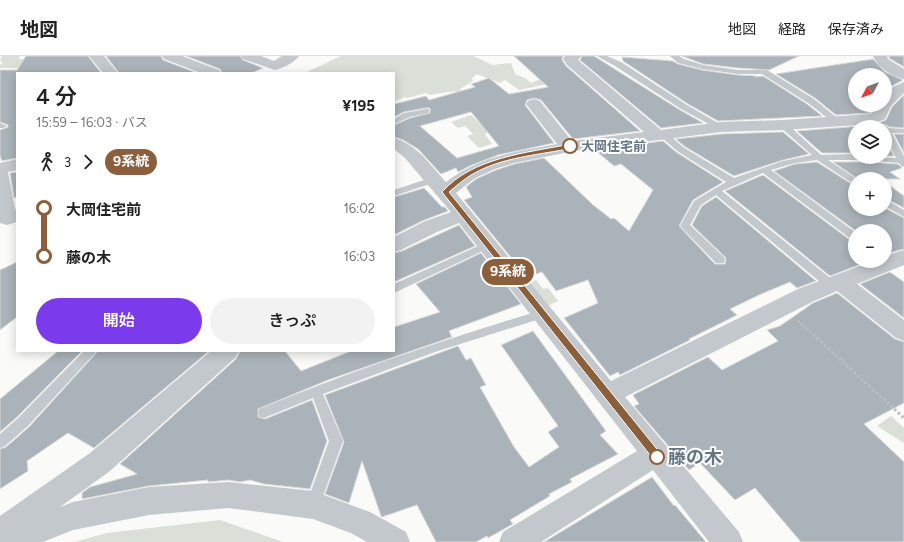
<!DOCTYPE html>
<html lang="ja">
<meta charset="utf-8">
<style>
:root{--surface:#fff;--page:#f2f2f2;--text:#222;--muted:#767676;--line:#e0e0e0;--accent:#7c3aed}
body{margin:0;font-family:Figtree,"Noto Sans JP",sans-serif;background:var(--page);color:var(--text);height:100vh;display:flex;flex-direction:column;font-size:15px;white-space:nowrap}
*{box-sizing:border-box;margin:0}
p{font-size:13px;color:var(--muted)}
.icon{flex:none;width:22px;height:22px;fill:none;stroke:currentColor;stroke-width:2;stroke-linecap:round;stroke-linejoin:round}
.map{position:relative;flex:1;overflow:hidden}
.details{position:absolute;left:16px;top:16px;width:379px;height:280px;display:flex;flex-direction:column;background:var(--surface);border-radius:0px;box-shadow:0 2px 10px #0003}
.details>*{flex:none}
.badge{padding:0 8px;border-radius:13px;font-size:14px;line-height:26px}
.needle{width:26px;rotate:229deg}
.fabs{position:absolute;left:848px;top:12px;display:grid;gap:8px}
.fabs a{display:grid;place-items:center;width:44px;height:44px;border-radius:50%;background:var(--surface);box-shadow:0 2px 10px #0003;font-size:20px}
.map>.badge{position:absolute;translate:-50% -50%;box-shadow:0 0 0 2px #fff}
.legs{display:flex;align-items:center;gap:6px;height:44px;padding:0 20px;font-size:13px}
.legs p{margin-inline-start:auto}
.headline{display:flex;align-items:center;justify-content:space-between;height:68px;padding:0 20px}
h1{font-size:22px;font-weight:600;line-height:30px}
.button{display:flex;gap:8px;margin-top:auto;padding:8px 20px}
.button a{flex:1;height:46px;border-radius:24px;background:var(--accent);color:#fff;font-size:16px;font-weight:600;line-height:46px;text-align:center}
.button a+a{background:var(--page);color:var(--text)}
ul{padding:0 20px;list-style:none}
li{display:flex;align-items:center;gap:14px;height:48px;font-size:15px}
li i{display:grid;place-items:center;width:6px;height:100%;margin:0 5px;background:currentColor}
li i::after{content:'';width:10px;height:10px;margin:-5px;border:3px solid;border-radius:50%;background:var(--surface)}
li p{margin-inline-start:auto}
li:first-child i{background:linear-gradient(#0000 50%,currentColor 0)}
li:last-child i{background:linear-gradient(currentColor 50%,#0000 0)}
header{display:flex;align-items:center;gap:24px;box-sizing:border-box;height:56px;padding:0 20px;background:var(--surface);border-bottom:1px solid var(--line)}
header strong{font-size:19px}
nav{display:flex;gap:22px;margin-inline-start:auto;font-size:14px}
.map>svg:first-child{display:block}
.green{fill:#dadfd7}
.building{fill:#aab3b9;stroke:#dcdcda;fill-rule:evenodd}
.lines{fill:none;stroke-linecap:round;stroke-linejoin:round}
.path-far1{stroke:#bbbfc2;stroke-width:2.5;stroke-dasharray:2 2;stroke-linecap:butt}
.path{stroke:#bbbfc2;stroke-width:3;stroke-dasharray:2.5 2.5;stroke-linecap:butt}
.lane{fill:#c3c8cc;fill-rule:evenodd}
.street{fill:#c3c8cc;fill-rule:evenodd}
.line-1{fill:#8b5e3c;stroke:#fff}
.stop-1-dot{fill:#fff;stroke:#8b5e3c;stroke-width:2}
.labels{text-anchor:middle;dominant-baseline:central;stroke-width:4;stroke-linejoin:round;paint-order:stroke}
.far-stop-label{font-size:13px;font-weight:bold;fill:#657683;stroke:#fff;text-anchor:start}
.near-stop-label{font-size:18px;font-weight:bold;fill:#657683;stroke:#fff;text-anchor:start}
</style>
<header>
<strong>地図</strong>
<nav><a>地図</a><a>経路</a><a>保存済み</a></nav>
</header>
<div class="map">
<svg width="904" height="486" viewBox="0 0 904 486">
<rect width="100%" height="100%" fill="#fafaf8"/>
<!-- green -->
<path class="green" d="M2 0H20L18 3H45L29 17 33 12H0V9L3 6 0 5Z
M341 0H473L493 9 511 7 515 18 525 22 531 27 543 22 548 26 543 29 519 34 505 24 500 27 477 18 472 22 473 25 460 33 471 44 470 50 455 35 429 39 426 37 407 42 405 41 394 46V17H305Z
M471 59 481 68 503 63 494 73 485 78 492 88 479 92 467 80 473 78 465 70 458 72 451 66Z
M536 224 543 233 548 232 558 245 547 250 528 227Z
M891 360 904 372V387L877 370Z
M220 464 283 486H74L107 477Z"/>
<!-- building -->
<path class="building" d="M26 0H88L101 17H17V102L2 105 0 100V74L8 71V69L0 66V14H17Z
M106 0H161L163 4 197 17H119Z
M186 0H240L243 4 263 12 252 17H222L220 13Z
M514 0H563L562 4 566 10 640 75 573 83 541 44 534 42 527 44 525 49 554 87 498 99 472 109 458 116 456 112 441 118 418 93 403 84 394 81V69L410 62 430 57V52H426L404 56 394 61V48L426 40 429 44 475 31 471 28 489 22 509 38 548 31ZM471 56 499 90 457 102 420 70Z
M582 0H594L680 54 703 67 661 72 580 4Z
M682 0H799L769 14 738 12 703 8Z
M889 0H904V11L889 2Z
M622 1 673 5 678 8 702 14 738 19 757 20 755 21 763 20 807 48 822 60 718 65 688 48 623 5Z
M873 3 885 16 903 24 892 30 885 37V19H855V49H874L873 54 869 57 836 59 815 42 776 18Z
M904 39V72L890 71 884 68 880 71H855V97H822L797 75 874 69 886 64 892 51Z
M783 76 809 98 783 104 734 120 684 90 676 83 721 78Z
M894 78H904V97Z
M885 82 894 100H885Z
M663 85 676 96 723 126 693 144 679 170 715 208H725L726 204 725 201 692 169 702 150 716 141 816 225 797 232 790 226 759 239 730 253 737 259 689 283 690 284 620 319 618 316 610 320 564 262 598 247 588 224 556 235 542 216 527 221 464 144 472 141 466 131 476 123 496 114 514 108 544 102 592 148 611 163 614 162 629 175 653 134 621 108 614 110 595 94Z
M817 106 855 130V153H885V152L904 162V193L885 198V175H856L774 115 795 108Z
M833 106H866L898 108 902 112 890 116 900 123H858Z
M17 116V141L14 142 10 117Z
M763 119 850 184 855 185V205H869L830 220 725 135Z
M885 126 904 140V152L885 142Z
M424 132 442 151H445L448 155 422 165 394 179V141Z
M459 169 475 190 394 226V197L402 195Z
M481 197 521 248 449 275 452 281 328 324 258 353V361L265 363 312 344 327 385 310 433 264 428 250 424 240 426 228 424 208 426V424L149 430 82 443V437L90 431 137 418 120 408 236 303 240 295H285L301 315 351 295H394V271L440 256 416 228Z
M17 206V261L0 274V214Z
M890 216 904 226V262L860 228Z
M837 237 895 283 904 286V347L864 368 904 406V486H801L755 432 735 444 700 407 689 414 634 350 639 348 633 339 708 301 722 314 778 285 767 274 780 270 813 247Z
M533 275 606 375 600 379 618 398 570 423 572 426 549 438 550 440 510 464 513 468 488 482 487 480 476 486H436L417 449 382 461 381 460 362 405 349 447 325 438 344 386 325 339 458 290 466 304 471 302 486 329 480 331 514 391 529 411 559 391 548 376 558 370 501 289Z
M58 295H82L17 361 0 376V343Z
M98 295H209L94 392 68 377 27 405 28 415 0 433V393L6 391 29 371Z
M652 421 674 450 675 449 706 486H544Z"/>
<g class="lines">
<!-- path-far1 -->
<path class="path-far1" d="M798 265 818 283"/>
<!-- path -->
<path class="path" d="M817 282 904 362"/>
<!-- lane -->
<path class="lane" d="M597 0H607L621 6 687 49 725 71 721 73H718L681 53 615 10Z
M670 0H679L684 3 703 9 738 14H767L814 43 841 65 840 67H834L808 47 762 18H738L702 13 678 7Z
M426 53H429V57L410 61 394 68V63L404 57Z
M0 67 7 70 3 72H0Z
M780 67H786L821 99 855 98V101L896 102 885 79V71H881L885 69 889 72 904 73V77H892L904 100V111L901 110 899 107 866 104H828L857 123H855V129L817 104 795 107 771 114 855 176V184L851 183 763 117 722 135 834 225 835 228 834 231H826L716 139 701 149 690 169 724 201 725 204 724 207H716L680 170 694 145 726 126 677 95 660 80 659 78 660 76H666L683 91 734 122 783 105 812 99 780 71 779 69Z
M433 121 438 124 436 126 394 140V134Z
M885 143 904 154V161L885 150Z
M487 186 492 189 491 191 394 237V228Z
M542 254 546 255 548 258 546 261 435 296 323 338 343 385 318 454 313 456 308 454 306 449 329 385 313 342 264 362 259 361 258 357 259 353C352 315 446 283 542 254Z
M84 295H97L28 370 5 390 0 392V378L18 362Z"/>
<!-- street -->
<path class="street" d="M89 0H104L118 17H103Z
M162 0H182L219 14 221 17H201L164 3Z
M241 0H261L274 5 282 0H299C294 7 283 12 275 14L243 3Z
M565 0H581L578 4 661 74 721 66 783 64 870 58 874 55 876 49H885V39L893 31 904 26V37L891 50 885 63 873 68 783 74 721 76 574 95 514 107 495 113 475 122 456 137 611 325 798 233 873 205H885V200L904 194V209L857 228 904 264V285L896 282 837 235 814 245 625 341 739 476 743 486H709L653 414 541 486H499L503 476 637 395 459 167 437 176 401 194 394 196V181L423 166 451 156 404 101 394 93V82C417 88 431 110 446 126 481 100 515 96 557 88L526 48 528 45 534 43 540 45 572 85 644 76 567 9 563 3Z
M873 0H887L888 3 904 13V23C893 21 877 11 873 0Z
M17 103V114L8 116 15 153H17V166L7 169 0 167V107Z
M211 295H239L235 302 110 415 60 451 73 446 149 431 228 426 313 435 370 456 406 476 410 486H367L351 477 313 463 228 452 149 459 73 474 43 486H0V460L90 397Z"/>
</g>
<!-- line-1 -->
<path class="line-1" d="M570 88 573 90V92C539 99 501 101 471 119 463 124 456 130 449 136L661 398 662 401 661 404 657 405 654 404 442 136C473 101 527 97 570 88Z"/>
<!-- markers -->
<g class="stop-1-dot">
<circle cx="570" cy="90" r="7"/>
<circle cx="657" cy="401" r="7"/>
</g>
<g class="labels">
<!-- far-stop labels -->
<g class="far-stop-label">
<text x="581" y="90">大岡住宅前</text>
</g>
<!-- near-stop labels -->
<g class="near-stop-label">
<text x="668" y="401">藤の木</text>
</g>
</g>
</svg>
<div class="fabs">
<a><svg class="needle" viewBox="-14 -14 28 28"><path d="M0-13l5 13h-10z" fill="#e53935"/><path d="M0 13l5-13h-10z" fill="#767676"/></svg></a>
<a><svg class="icon" aria-label="layers" viewBox="0 0 24 24"><path d="M12 4l9 5-9 5-9-5zM3 14l9 5 9-5"/></svg></a>
<a>+</a>
<a>−</a>
</div>
<b class="badge" style="left:508px;top:216px;background:#8b5e3c;color:#fff">9系統</b>
<section class="details">
<div class="headline"><div><h1>4 分</h1><p>15:59 – 16:03 · バス</p></div><b>¥195</b></div>
<div class="legs"><svg class="icon" aria-label="walk" viewBox="0 0 24 24"><circle cx="13" cy="4" r="2"/><path d="M13 8l-2 6 4 7M11 14l-3 7M7 12l3-4h3l4 4"/></svg>3<svg class="icon" aria-label="forward" viewBox="0 0 24 24"><path d="M9 5l7 7-7 7"/></svg><b class="badge" style="background:#8b5e3c;color:#fff">9系統</b></div>
<ul>
<li><i style="color:#8b5e3c"></i><b>大岡住宅前</b><p>16:02</p></li>
<li><i style="color:#8b5e3c"></i><b>藤の木</b><p>16:03</p></li>
</ul>
<div class="button"><a>開始</a><a>きっぷ</a></div>
</section>
</div>
